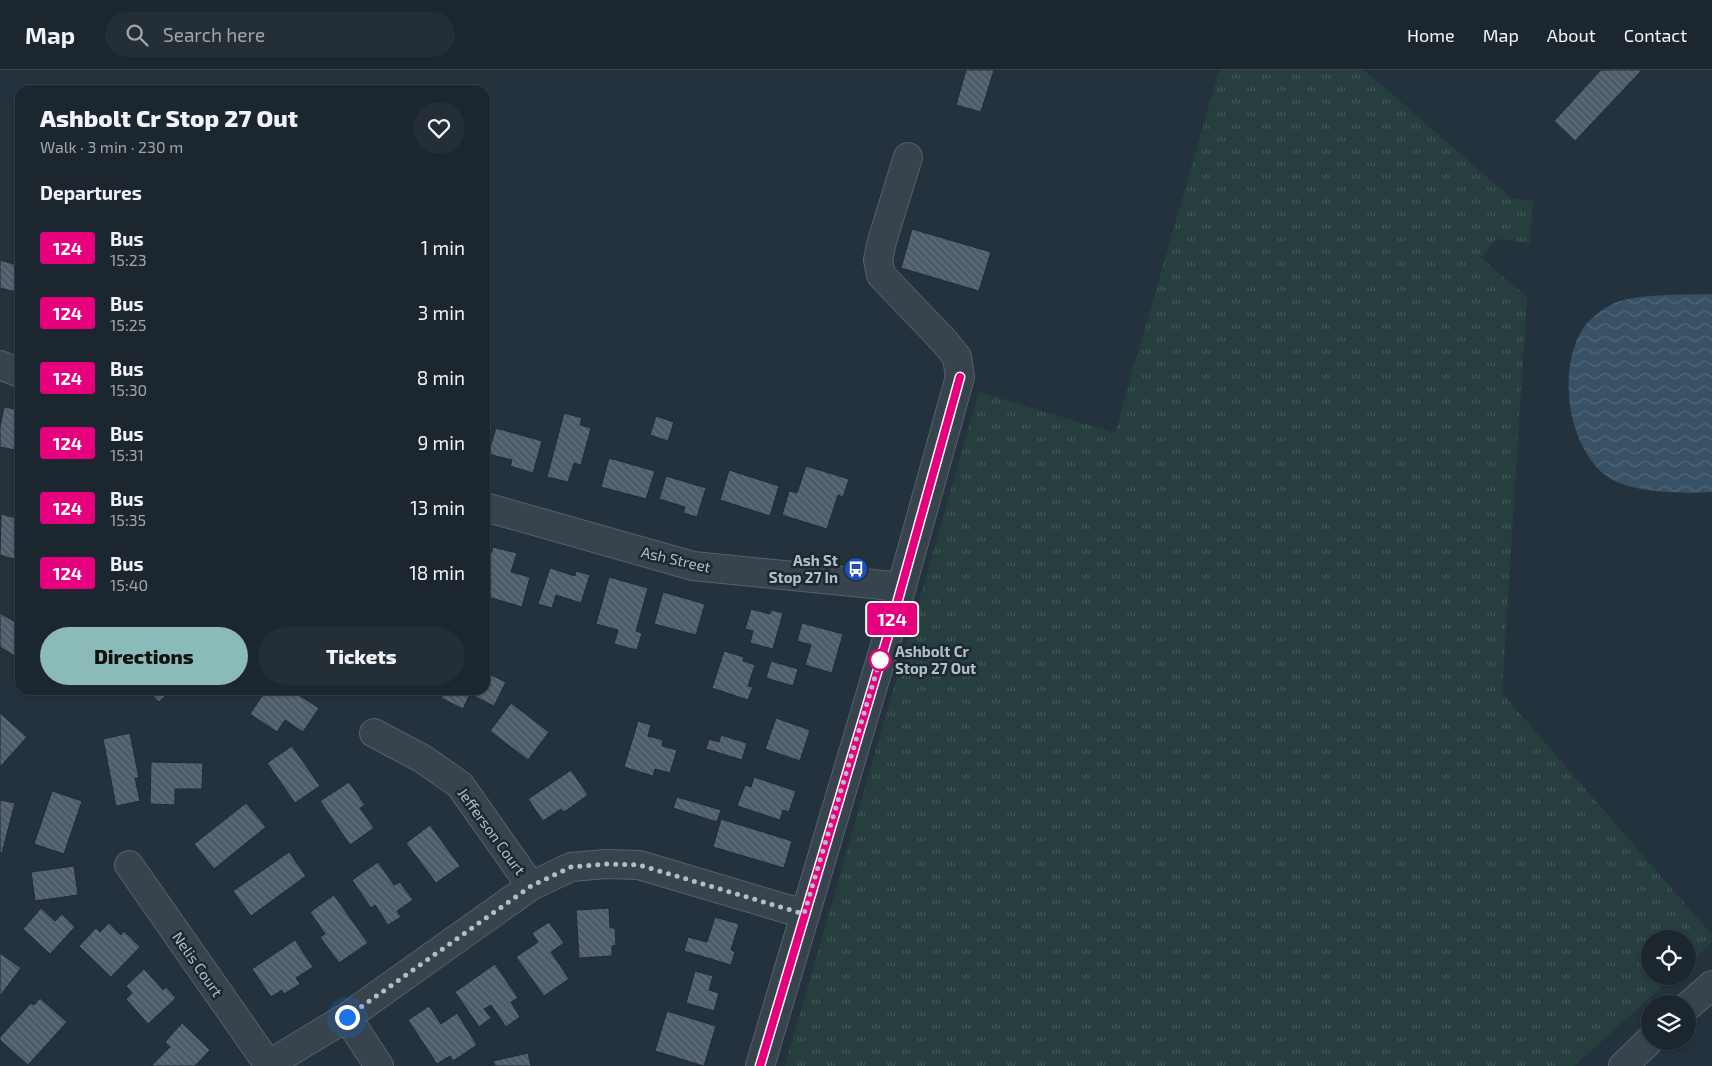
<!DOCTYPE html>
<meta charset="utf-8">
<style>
:root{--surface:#1b262e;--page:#242e36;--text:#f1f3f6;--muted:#a0a5aa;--line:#39434a;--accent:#8bbbb9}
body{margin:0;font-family:"Exo 2",sans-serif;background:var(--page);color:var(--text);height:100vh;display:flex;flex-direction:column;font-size:19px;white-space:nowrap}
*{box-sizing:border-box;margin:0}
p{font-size:16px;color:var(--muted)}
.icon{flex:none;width:28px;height:28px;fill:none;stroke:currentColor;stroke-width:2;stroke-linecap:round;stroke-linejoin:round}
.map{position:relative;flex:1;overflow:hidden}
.sheet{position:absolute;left:15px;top:15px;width:475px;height:610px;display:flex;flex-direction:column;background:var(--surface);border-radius:15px;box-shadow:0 1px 4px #0004,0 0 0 1px var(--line)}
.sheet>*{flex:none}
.badge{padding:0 10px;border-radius:4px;font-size:18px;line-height:32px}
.buttons{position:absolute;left:1641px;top:860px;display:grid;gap:10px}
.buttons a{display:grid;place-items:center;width:55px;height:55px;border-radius:50%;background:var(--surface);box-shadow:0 1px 4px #0004,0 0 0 1px var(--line);font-size:25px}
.you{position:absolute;width:25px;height:25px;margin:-12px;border:4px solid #fff;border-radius:50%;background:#1a73e8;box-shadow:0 0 0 8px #1a73e833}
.map>.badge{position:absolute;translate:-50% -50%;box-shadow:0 0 0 2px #fff}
h2{padding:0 25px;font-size:19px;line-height:45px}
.round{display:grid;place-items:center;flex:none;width:52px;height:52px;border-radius:26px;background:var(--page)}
.headline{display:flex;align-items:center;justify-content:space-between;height:85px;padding:0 25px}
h1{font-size:24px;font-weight:800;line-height:38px}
.button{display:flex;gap:10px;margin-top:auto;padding:10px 25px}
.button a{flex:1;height:58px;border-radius:30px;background:var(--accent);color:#111;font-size:20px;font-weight:800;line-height:58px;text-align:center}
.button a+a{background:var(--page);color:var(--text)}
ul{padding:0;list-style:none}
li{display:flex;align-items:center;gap:15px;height:65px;padding:0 25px}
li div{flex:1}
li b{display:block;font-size:19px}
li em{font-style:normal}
li .badge{min-width:55px;font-weight:700;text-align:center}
header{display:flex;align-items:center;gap:30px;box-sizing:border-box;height:70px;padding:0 25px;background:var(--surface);border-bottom:1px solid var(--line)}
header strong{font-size:24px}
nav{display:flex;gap:28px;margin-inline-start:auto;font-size:18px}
.search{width:350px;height:45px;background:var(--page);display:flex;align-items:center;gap:12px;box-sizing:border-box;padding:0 18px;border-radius:28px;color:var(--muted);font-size:19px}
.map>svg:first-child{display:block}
.grass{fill:url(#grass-tufts)}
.water{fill:url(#water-waves)}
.building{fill:url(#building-back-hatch);stroke:#1f2b34}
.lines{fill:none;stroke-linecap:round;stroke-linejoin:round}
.minor-casing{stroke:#56616b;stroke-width:30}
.minor{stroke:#38444d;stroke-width:28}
.line-casing{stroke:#fff;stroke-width:11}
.line{stroke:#e6007e;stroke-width:8}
.walk{stroke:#b4bec8;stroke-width:5;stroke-dasharray:0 9}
.stop-dot{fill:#fff;stroke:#e6007e;stroke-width:2.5}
.labels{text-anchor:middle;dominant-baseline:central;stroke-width:5;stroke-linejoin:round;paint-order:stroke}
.street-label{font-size:15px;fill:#b4bec8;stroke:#1d2932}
.poi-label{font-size:15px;font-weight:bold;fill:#b4bec8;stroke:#1d2932;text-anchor:end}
.stop-label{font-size:15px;font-weight:bold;fill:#b4bec8;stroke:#1d2932;text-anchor:start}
</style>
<header>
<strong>Map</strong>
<div class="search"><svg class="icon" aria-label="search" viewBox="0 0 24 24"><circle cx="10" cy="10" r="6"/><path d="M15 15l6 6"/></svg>Search here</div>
<nav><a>Home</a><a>Map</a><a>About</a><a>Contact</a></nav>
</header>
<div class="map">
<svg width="1712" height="996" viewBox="0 0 1712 996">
<defs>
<pattern id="grass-tufts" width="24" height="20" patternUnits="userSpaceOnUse" patternTransform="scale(1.25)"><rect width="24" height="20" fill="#263e3d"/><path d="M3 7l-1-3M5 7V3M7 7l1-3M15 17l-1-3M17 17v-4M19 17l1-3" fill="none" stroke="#435858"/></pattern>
<pattern id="water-waves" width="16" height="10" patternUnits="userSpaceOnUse" patternTransform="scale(1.25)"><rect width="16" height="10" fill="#385164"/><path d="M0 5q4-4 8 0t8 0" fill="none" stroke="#526879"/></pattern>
<pattern id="building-back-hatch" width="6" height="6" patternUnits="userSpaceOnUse" patternTransform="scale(1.25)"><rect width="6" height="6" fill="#4d5c68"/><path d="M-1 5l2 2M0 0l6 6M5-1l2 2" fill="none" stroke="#64727c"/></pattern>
</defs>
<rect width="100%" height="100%" fill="#24323d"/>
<!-- grass -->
<path class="grass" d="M1219 0H1364L1511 128 1533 131 1530 173 1496 169 1481 188 1527 227 1502 623 1712 865V873L1688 894V869H1650V906H1674L1574 996H785L979 322 1115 363Z"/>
<!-- water -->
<path class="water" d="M1712 224V422C1684 424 1631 423 1608 407 1568 379 1557 301 1582 260 1588 250 1600 241 1610 235 1633 223 1685 225 1712 224Z"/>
<!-- building -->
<path class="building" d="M966 0H994L981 42 956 35Z
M1601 0H1642L1575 71 1554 51Z
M912 159 991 182 979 221 901 198Z
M0 190 20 196V223L0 218Z
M4 337 20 340V381L0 377V357Z
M564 343 582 348 580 355 591 358 581 395 574 393 568 412 547 407Z
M656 346 674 352 668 371 650 365Z
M496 358 542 371 533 403 510 396 512 390 488 384Z
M609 388 655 401 646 429 601 417Z
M806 396 849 409 843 427 838 425 827 459 782 445 789 421 797 423Z
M729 400 779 416 770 446 720 430Z
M666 406 706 418 697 447 683 443 685 437 659 429Z
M1 444 20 449V491L0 485Z
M493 477 517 483 511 502 530 507 522 537 485 526V503Z
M550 498 575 506 576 501 590 505 581 533 556 525 552 538 538 534Z
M609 507 648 518 636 561 642 563 637 580 614 574 618 560 596 554Z
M663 522 705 534 696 565 654 554Z
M751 539 770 544 771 540 783 543 773 579 750 573 753 561 745 559Z
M0 543 20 555V589L0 577Z
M802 553 843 564 832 603 805 595 811 575 797 571Z
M724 581 744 587 743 591 755 595 748 616 753 617 748 630 712 618Z
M771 591 798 599 793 616 766 608Z
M485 602 506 612 494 636 470 624 463 639 441 628 444 620H485Z
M148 620H172L159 632Z
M266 620H291L319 638 303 662 285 650 277 662 250 644Z
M511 633 549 662 528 690 490 661Z
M0 643 27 667 0 697Z
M776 648 810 660 800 691 765 679Z
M638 651 651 655 648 666 663 670 662 676 677 680 670 703 655 699 653 706 624 697Z
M130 663 139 708H135L140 731 116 736 103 669Z
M721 665 747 673 742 690 706 679 709 669 719 672Z
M292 676 320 716 295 733 267 693Z
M151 692 203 693 202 719H175V735L150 734Z
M571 700 588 725 564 742 561 739 543 751 528 729Z
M754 707 796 721 789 742 783 740 780 750 737 736 745 715 751 717Z
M349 712 365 735 360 738 374 758 350 775 320 731Z
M52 721 82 731 64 784 34 774Z
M677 727 721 740 717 752 673 738Z
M0 730 15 733 2 783 0 782Z
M246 733 266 757 214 799 194 774Z
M721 749 792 771 784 798 713 777Z
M430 755 460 796 436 813 406 773Z
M289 782 306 806 251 846 233 821Z
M378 792 394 815 400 812 413 830 397 841 401 847 388 855 375 835 371 838 352 810Z
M74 796 78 825 35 831 31 802Z
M334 825 368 873 339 893 320 867 325 864 310 842Z
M41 838 55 851 62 844 75 857 50 884 23 859Z
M609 838 610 858H615L616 875 612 876V886L579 888 576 840Z
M715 847 739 854 731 880 735 882 731 895 684 881 688 867 707 872Z
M549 852 564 873 551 882 569 909 544 926 516 887 538 872 532 863Z
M109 853 121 865 124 861 140 877 111 907 79 876 96 858 100 862Z
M295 870 313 897 296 908 300 914 284 924 282 920 271 927 252 899Z
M0 883 21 898 0 926Z
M495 894 518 928 511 932 520 947 506 957 491 935 484 939 491 948 479 957 455 922Z
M144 899 163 920 166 917 176 928 148 954 126 929 132 923 126 916Z
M695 901 713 906 709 920 719 923 714 941 686 933Z
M40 928 67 952 28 995 0 970V967L31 933 34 935Z
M429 936 441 954 457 943 477 975 453 991 450 986 437 994 408 950Z
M667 941 716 956 704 996 655 981Z
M182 953 210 980 195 996H151L170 977 165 972Z
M528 983 531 996H495L493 991Z"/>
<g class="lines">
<!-- minor casing -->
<g class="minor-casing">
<path id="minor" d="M0 295 20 303
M485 437 693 496 902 517
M374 663 423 689 460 715 531 816
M129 795 268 994
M1688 936 1712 915
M347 947 379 996
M266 996 347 947 531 816 571 797 606 794 639 795 804 844
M760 996 889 562 960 307 957 287 945 272 881 205 878 190 882 171 908 87
M1623 996 1650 970"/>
</g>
<!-- minor -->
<use href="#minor" class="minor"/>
</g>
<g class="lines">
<!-- line casing -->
<g class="line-casing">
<path id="line" d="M760 996 889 562 960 307"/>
</g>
<!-- line -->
<use href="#line" class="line"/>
<!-- walk -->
<path class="walk" d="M347 947 531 816 571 797 606 794 639 795 804 844 880 590"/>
</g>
<!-- icons -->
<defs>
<g id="bus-disc" transform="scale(1.25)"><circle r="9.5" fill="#1a4fb4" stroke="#1d2932"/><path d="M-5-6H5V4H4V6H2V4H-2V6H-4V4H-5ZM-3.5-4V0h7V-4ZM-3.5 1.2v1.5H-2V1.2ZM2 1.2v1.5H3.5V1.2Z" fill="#fff"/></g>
</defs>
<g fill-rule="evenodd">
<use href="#bus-disc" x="856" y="499"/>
</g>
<!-- markers -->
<circle class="stop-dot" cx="880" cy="590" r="10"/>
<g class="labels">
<!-- street labels -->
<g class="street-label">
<text transform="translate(676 489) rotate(13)">Ash Street</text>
<text transform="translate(492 761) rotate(54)">Jefferson Court</text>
<text transform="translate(198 894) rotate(55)">Nelis Court</text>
</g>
<!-- poi labels -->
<g class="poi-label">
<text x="838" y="490">Ash St<tspan x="838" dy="17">Stop 27 In</tspan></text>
</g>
<!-- stop labels -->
<g class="stop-label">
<text x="895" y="581">Ashbolt Cr<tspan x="895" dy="17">Stop 27 Out</tspan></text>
</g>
</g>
</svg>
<div class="buttons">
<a><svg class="icon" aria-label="locate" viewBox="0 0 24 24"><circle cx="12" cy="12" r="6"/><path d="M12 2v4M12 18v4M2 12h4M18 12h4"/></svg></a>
<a><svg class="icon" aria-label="layers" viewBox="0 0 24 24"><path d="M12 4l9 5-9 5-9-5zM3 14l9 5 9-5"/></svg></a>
</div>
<div class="you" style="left:347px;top:947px"></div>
<b class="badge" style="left:892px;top:549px;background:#e6007e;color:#fff">124</b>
<section class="sheet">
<div class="headline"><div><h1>Ashbolt Cr Stop 27 Out</h1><p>Walk · 3 min · 230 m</p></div><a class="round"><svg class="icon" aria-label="heart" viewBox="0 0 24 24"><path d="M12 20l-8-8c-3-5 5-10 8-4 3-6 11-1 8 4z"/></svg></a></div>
<h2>Departures</h2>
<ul>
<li><span class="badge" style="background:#e6007e;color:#fff">124</span><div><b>Bus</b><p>15:23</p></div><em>1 min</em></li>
<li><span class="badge" style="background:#e6007e;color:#fff">124</span><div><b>Bus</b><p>15:25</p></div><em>3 min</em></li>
<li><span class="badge" style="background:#e6007e;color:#fff">124</span><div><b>Bus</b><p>15:30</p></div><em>8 min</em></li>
<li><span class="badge" style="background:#e6007e;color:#fff">124</span><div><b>Bus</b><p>15:31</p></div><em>9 min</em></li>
<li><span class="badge" style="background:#e6007e;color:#fff">124</span><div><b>Bus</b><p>15:35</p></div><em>13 min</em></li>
<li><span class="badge" style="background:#e6007e;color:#fff">124</span><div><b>Bus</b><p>15:40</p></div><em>18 min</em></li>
</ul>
<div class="button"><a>Directions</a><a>Tickets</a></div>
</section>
</div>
